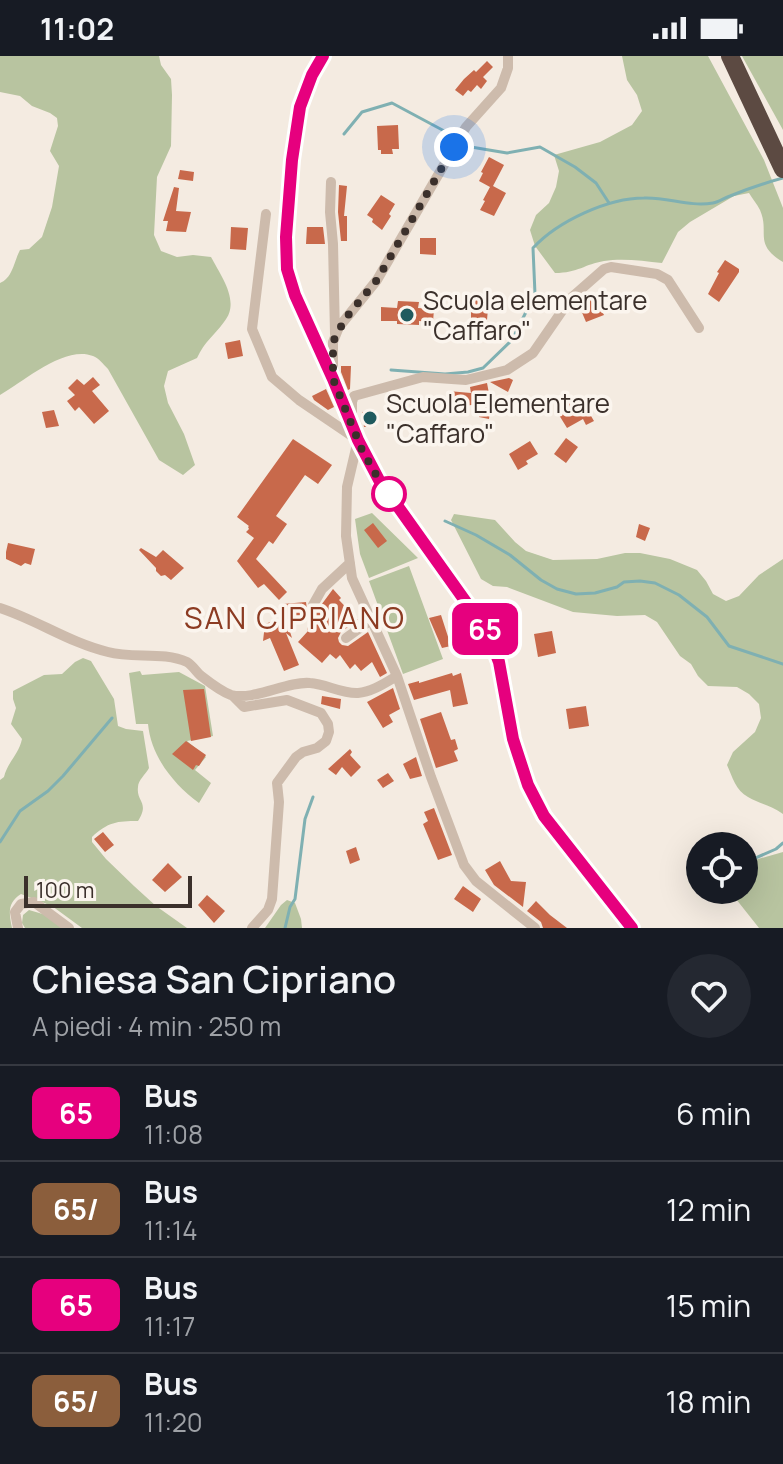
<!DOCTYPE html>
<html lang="it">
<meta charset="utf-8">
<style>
:root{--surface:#171b24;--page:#242831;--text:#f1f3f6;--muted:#9ea1a6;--line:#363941}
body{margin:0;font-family:Manrope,sans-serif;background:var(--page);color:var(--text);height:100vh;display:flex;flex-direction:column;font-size:30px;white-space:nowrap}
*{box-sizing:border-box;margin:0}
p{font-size:26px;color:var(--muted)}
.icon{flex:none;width:44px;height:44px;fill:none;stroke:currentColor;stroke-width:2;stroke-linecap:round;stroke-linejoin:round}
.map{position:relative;height:872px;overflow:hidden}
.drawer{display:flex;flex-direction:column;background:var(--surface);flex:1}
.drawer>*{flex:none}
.badge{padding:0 16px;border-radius:12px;font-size:28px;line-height:52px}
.tools{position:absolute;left:686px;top:776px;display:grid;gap:16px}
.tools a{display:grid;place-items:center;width:72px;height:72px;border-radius:50%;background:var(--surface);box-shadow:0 8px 32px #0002;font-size:40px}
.scale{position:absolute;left:24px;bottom:20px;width:168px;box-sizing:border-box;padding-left:8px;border:4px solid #3b302b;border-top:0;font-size:22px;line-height:28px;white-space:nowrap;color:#3b302b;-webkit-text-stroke:6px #fbf5ee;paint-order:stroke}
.you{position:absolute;width:40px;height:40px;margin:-20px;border:6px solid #fff;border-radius:50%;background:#1a73e8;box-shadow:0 0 0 12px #1a73e833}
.map>.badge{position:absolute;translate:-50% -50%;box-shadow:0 0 0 4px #fff}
.round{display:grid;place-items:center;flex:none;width:84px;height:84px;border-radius:42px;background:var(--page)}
.head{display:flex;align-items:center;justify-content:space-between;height:136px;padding:0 32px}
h1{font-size:38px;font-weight:600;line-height:60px}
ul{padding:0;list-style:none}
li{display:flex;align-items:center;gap:24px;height:96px;padding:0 32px;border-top:2px solid var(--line)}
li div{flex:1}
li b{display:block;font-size:30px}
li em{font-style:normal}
li .badge{min-width:88px;font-weight:700;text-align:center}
.status{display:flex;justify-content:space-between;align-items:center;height:56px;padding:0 40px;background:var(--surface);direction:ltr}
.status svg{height:22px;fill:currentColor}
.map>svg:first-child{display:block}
.green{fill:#b8c4a0}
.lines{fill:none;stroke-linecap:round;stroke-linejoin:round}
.stream{stroke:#7fb0b2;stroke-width:3}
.building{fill:#c8694b}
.street{stroke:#cdbbac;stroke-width:10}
.secondary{stroke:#a18a7d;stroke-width:14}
.highway{stroke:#5c4a42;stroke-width:18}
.line-casing{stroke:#fff;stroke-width:18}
.line{stroke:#e6007e;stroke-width:12}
.walk{stroke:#3b302b;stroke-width:8;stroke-dasharray:0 14.4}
.poi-dot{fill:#1f5a5e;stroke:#fbf5ee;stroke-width:3}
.stop-dot{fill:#fff;stroke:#e6007e;stroke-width:4}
.labels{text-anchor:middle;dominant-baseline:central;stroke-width:7;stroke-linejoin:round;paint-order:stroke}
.poi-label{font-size:26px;fill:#3b302b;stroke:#fbf5ee;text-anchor:start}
.quarter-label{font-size:30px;letter-spacing:2px;fill:#8c3b22;stroke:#fbf5ee}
</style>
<div class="status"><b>11:02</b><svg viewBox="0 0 49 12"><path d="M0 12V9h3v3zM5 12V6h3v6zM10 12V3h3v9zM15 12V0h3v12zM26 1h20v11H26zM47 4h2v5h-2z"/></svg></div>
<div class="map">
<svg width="783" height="872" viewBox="0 0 783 872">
<rect width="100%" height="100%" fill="#f4ebe1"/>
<!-- green -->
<path class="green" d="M0 0H159L161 9 171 23 172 39 171 90 157 121 154 179 161 195 177 201 193 199 211 201C221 220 241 246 224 266 213 281 205 285 197 302L168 315 164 330 168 347 184 378 195 409 183 419 159 404 108 313C103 308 99 302 93 300 65 289 24 325 0 339V227C13 222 14 205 20 194L29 193 42 181 52 151 59 110 50 95 58 70 57 62 50 57 32 50 20 40 0 36Z
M622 0H708L764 104 783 152V206C753 188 770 177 760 154 757 148 752 142 749 137L734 140 690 166 678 176 662 207C643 205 623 202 604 205 585 208 578 217 555 217L535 190 530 174 536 159 549 147 556 131 559 115 554 99 600 86 632 69 642 55 637 39 627 24Z
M742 0H783V74Z
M372 457 418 502 369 522 360 498 355 463Z
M454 458 495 464 515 486 526 495 553 504 597 503 625 497H640L670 503 697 514 706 525 713 538 726 545 739 540 759 519 783 503V758C771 749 760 748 748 741 736 735 732 720 727 709L733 696 755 676 761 662 759 648 749 638 737 631 708 630 698 620 691 608 680 600 657 566 645 559 617 560 573 556 507 531 493 530 481 523 451 464Z
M409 510 443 603 403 618 369 525Z
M83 602 91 605 114 643 118 670 126 673 143 675 149 712C146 718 138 724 138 731 136 746 150 746 138 765 117 765 108 766 92 781V786L106 803 134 830 156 850 187 872H82L52 850 21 838C7 847 9 857 12 872H0V724L4 721C7 707 19 698 22 683L11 668 16 652 13 643V635L44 619 62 618 75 606Z
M140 615 142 619 179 616 205 630 213 680 187 685 206 701 195 714 211 727 199 747C173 728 151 700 148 668H136L129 617Z
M783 796V872H759L736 843 722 834H744V807Z
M287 844 295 847 301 863 302 872H265L281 849Z
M29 854 46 859 62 872H25L22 867 23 859Z"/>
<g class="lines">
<!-- stream -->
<path class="stream" d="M344 78 362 56 392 47 448 77 454 83
M459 89 507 97 540 91 575 111 596 127 609 147
M391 314 445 318 468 316 483 312 512 284 535 238 533 192C558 165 608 142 644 142 668 141 689 151 713 147 719 146 724 142 730 140 747 133 765 127 783 122
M445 465 476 479 510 499 541 524 557 533 576 538 595 537 617 531 624 526 640 525 655 527 679 539 707 561 729 590 783 608
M0 786 20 755 48 735 63 720 112 662
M744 807 776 793 783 787
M285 872 290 851 295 843 305 763 313 741"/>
</g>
<!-- building -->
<path class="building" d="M487 5 493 11 483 21 487 25 481 33 477 29 471 36 468 34 463 40 455 34 464 23 474 14 476 16Z
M398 69 399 93H392L393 98H381V94H378L377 70Z
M489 101 504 109 493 130 506 137 494 160 480 154 485 145 483 144 490 131 479 125 483 117 481 116Z
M180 114 194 116 193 125 178 123Z
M339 129 347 130 344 160H347V185H341L338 156Z
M174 131 179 132 176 155 191 156 186 176 166 175 168 165H163Z
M381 139 395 148 389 158 391 160 382 174 372 166 373 163 367 159Z
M231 171 248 172 246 194 230 193Z
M307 171H323L325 188H306Z
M420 182H436V199L420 198Z
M725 204 739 213V216L719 246 708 238 719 217 717 216Z
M471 239 489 241 487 264 471 262Z
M595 240 604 259 586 266 578 247Z
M398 245 419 246 418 252 434 253 433 266 419 265V269L397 268V265H381V251L397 252Z
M240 284 243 300 228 303 225 287Z
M341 310H351L350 333 348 334 341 316Z
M93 321 100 329 92 335 109 355 94 368 79 351 75 355 67 345 75 339 68 332 77 323 84 329Z
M509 322 513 324 508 336 490 326Z
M487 327 491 348 489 363 479 361 481 347 451 353 448 335 471 337 470 331Z
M326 333 334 351 328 354 314 344 312 340Z
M579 340 594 365 586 369 583 363 567 372 559 359 564 355 561 350Z
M54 354 59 370 46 372 42 356Z
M371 355 374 370 364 371 362 356Z
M566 382 578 391 566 407 554 398Z
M293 383 332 409 318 428 305 419 276 460 287 468 273 488 269 485 256 503 287 536 279 544 264 528 258 532 237 505 254 482 246 476 249 473 248 471 249 470 237 461Z
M530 385 538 398 526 405 528 408 518 414 509 398Z
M373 467 387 485 378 492 364 474Z
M639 468 650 472 645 485 636 481Z
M8 487 35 493 31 509 25 507 21 510 6 503V496Z
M141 492 156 501 163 494 184 512 171 524 165 519 161 520 156 515V512L139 494Z
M333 533 341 542 339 544 358 564 341 576 338 582 339 586 342 589 348 590 368 576 387 617 380 621 372 606 361 615 355 608 350 613 340 599 336 603 330 598 322 607 298 586 308 575 307 573 312 562 286 563 292 582 286 577 299 609 284 615 270 582 263 585 265 568 284 561 283 548 306 546 307 554 310 556H316Z
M441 559 451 590 442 592 429 562Z
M552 575 556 597 538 601 534 578Z
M452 617 453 620 461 617 468 648 453 651 450 634 414 644 408 628 419 625V627Z
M393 632 400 653 389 659 393 666 383 672 367 646Z
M204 633 211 681 191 685 183 634Z
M322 640 341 643 340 653 321 648Z
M586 650 589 670 569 673 566 653Z
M441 656 451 684 455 683 458 693 454 695 458 705 436 712 420 663Z
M186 685 206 699 199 710 196 709 193 714 172 698Z
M350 693 352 696 350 699 361 711 351 721 342 711 336 719 328 713Z
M416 701 422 720 410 723 403 708Z
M388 717 394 725 383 732 377 724Z
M434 752 452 799 438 804 423 768 428 765 424 756Z
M103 776 114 789 105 796 94 783Z
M356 791 360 804 350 808 346 795Z
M500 805 511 825 526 826 523 851 494 829 485 814Z
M168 807 182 821 165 836 152 824Z
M463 830 481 843 473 856 454 843Z
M207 839 225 855 214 867 198 849Z
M536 845 550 859 567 872H543L541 866 527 855Z"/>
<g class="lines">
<!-- street -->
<path class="street" d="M331 126 330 156 333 188 335 278
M266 158 252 273 272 321 299 344 358 384 347 431 346 480 352 522 397 620 431 721 464 809 476 825 535 872
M333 317V286L339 271 377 224 466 71 501 32 508 12V0
M352 364V346L354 340 423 321 466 324 507 314 533 297 571 242 604 213 611 211 657 218 668 224 699 272
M313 549 322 533 350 507
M0 552C37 564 70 587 108 596 133 603 163 595 187 606 192 609 196 615 200 619 209 626 220 635 231 639 254 645 287 625 310 627 326 628 342 638 358 637 372 636 385 627 397 620
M346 582 371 564
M233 640 244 651 287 644 321 657 328 668 329 676 326 685 317 692 303 696 296 701 277 727 279 746 272 843 268 854 252 872
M18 872 15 856 21 848 34 846 69 872"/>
<!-- secondary -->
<path class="secondary" d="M323 0 312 19 300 51 292 104 286 181 287 213 295 239 333 323 358 384 379 424 488 577 499 606 513 683 528 729 544 760 632 872"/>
<!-- highway -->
<path class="highway" d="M730 0 783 113"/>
</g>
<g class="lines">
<!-- line casing -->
<g class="line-casing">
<path id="line" d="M323 0 312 19 300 51 292 104 286 181 287 213 295 239 333 323 358 384 379 424 488 577 499 606 513 683 528 729 544 760 632 872"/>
</g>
<!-- line -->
<use href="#line" class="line"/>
<!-- walk -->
<path class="walk" d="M389 438 394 446 379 424 362 394 333 323V286L345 263 377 224 454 91"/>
</g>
<!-- markers -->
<g class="poi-dot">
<circle cx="407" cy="259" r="8"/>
<circle cx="370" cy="362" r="8"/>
</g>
<circle class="stop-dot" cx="389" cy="438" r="16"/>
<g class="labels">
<!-- poi labels -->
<g class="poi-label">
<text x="423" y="244">Scuola elementare<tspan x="423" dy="30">"Caffaro"</tspan></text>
<text x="386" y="347">Scuola Elementare<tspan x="386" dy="30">"Caffaro"</tspan></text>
</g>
<!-- quarter labels -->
<g class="quarter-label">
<text x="295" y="561">SAN CIPRIANO</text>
</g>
</g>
</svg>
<div class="tools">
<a><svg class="icon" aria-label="locate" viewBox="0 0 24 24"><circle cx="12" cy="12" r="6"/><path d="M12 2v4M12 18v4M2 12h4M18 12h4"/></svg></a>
</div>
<div class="scale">100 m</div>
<div class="you" style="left:454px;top:91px"></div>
<b class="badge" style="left:485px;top:573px;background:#e6007e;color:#fff">65</b>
</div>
<section class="drawer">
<div class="head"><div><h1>Chiesa San Cipriano</h1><p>A piedi · 4 min · 250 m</p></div><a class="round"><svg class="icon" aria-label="heart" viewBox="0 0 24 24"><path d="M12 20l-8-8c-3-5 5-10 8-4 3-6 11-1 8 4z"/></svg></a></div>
<ul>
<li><span class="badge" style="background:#e6007e;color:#fff">65</span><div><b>Bus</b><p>11:08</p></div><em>6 min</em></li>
<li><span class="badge" style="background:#8b5e3c;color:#fff">65/</span><div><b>Bus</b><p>11:14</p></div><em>12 min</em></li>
<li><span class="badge" style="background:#e6007e;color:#fff">65</span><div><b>Bus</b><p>11:17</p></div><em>15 min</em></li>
<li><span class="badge" style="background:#8b5e3c;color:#fff">65/</span><div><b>Bus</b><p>11:20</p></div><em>18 min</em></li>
</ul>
</section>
